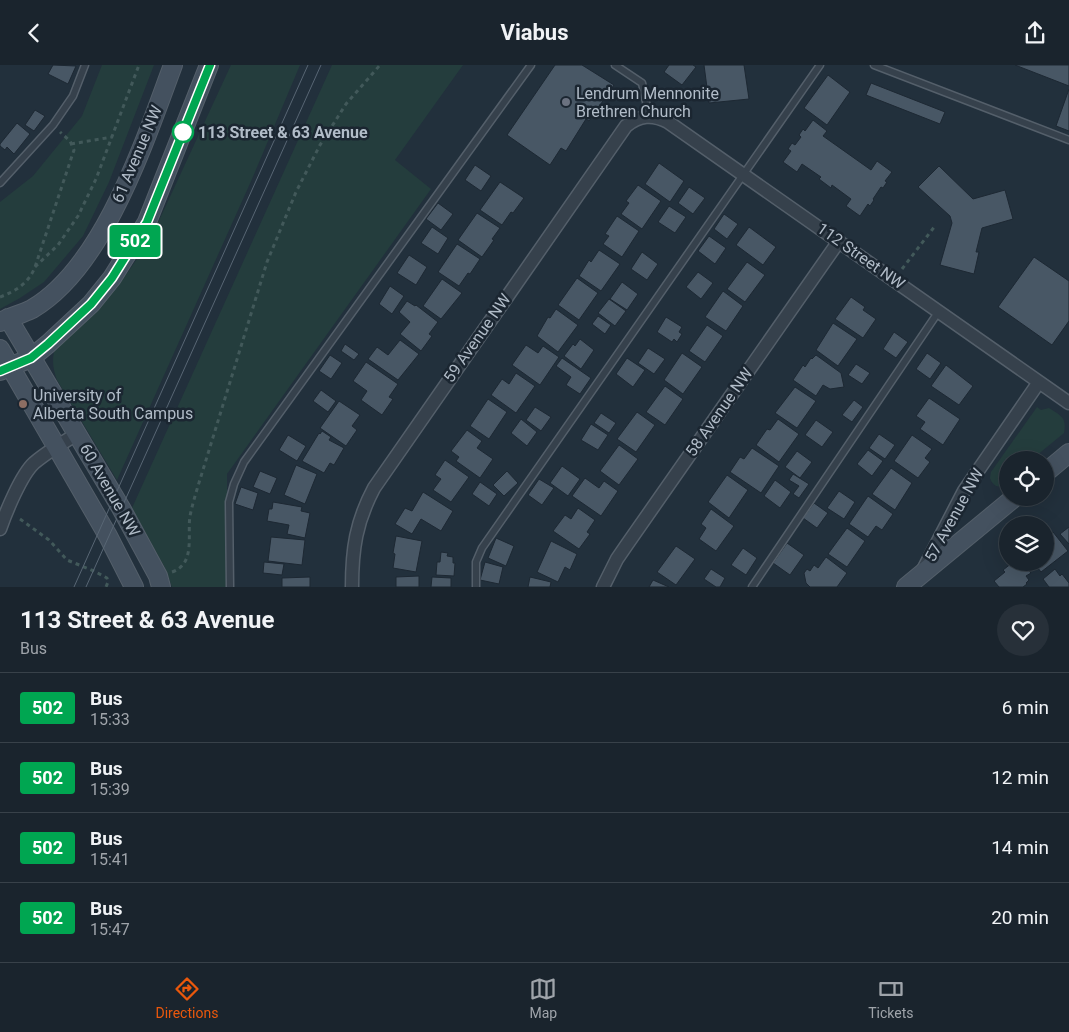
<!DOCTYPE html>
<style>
:root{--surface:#1a242d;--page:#273039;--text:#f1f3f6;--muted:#9fa4aa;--line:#384149;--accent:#ea580c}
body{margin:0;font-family:Roboto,sans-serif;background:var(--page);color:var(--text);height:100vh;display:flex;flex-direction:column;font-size:19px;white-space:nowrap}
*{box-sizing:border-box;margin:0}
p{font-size:16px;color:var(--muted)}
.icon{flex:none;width:28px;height:28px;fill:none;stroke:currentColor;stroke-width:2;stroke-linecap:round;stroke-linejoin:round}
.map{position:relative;height:522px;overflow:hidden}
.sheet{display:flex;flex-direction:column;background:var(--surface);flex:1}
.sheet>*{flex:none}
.badge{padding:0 10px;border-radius:4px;font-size:18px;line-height:32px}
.tools{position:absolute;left:999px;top:386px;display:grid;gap:10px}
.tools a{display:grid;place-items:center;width:55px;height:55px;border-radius:50%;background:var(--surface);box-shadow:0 5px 20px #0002,0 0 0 1px var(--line);font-size:25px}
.map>.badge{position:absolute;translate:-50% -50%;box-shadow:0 0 0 2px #fff}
.round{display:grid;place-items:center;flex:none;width:52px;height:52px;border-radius:26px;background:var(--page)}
.headline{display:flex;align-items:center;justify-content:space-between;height:85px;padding:0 20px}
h1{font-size:24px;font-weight:700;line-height:38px}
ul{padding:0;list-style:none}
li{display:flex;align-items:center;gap:15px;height:70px;padding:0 20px;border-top:1px solid var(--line)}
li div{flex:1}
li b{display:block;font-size:19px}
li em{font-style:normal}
li .badge{min-width:55px;font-weight:700;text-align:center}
header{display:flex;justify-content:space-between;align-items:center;height:65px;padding:0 20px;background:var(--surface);font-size:22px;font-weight:700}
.dock{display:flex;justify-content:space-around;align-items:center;height:70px;border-top:1px solid var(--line);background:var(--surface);font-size:14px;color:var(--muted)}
.dock a{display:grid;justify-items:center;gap:2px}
.dock .on{color:var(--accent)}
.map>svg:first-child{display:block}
.green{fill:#243d3d}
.building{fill:#485765;stroke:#1d2833}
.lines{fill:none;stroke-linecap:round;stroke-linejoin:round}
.lane-casing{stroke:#545f6a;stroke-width:9}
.street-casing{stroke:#545f6a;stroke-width:15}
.secondary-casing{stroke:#545f6a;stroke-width:20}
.path{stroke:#42595a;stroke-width:3;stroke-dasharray:4 4;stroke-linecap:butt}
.lane{stroke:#36414c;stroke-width:6}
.street{stroke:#36414c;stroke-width:12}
.secondary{stroke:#44515f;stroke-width:18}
.tram{stroke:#586674;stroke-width:1}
.line-casing{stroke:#fff;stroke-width:11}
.line{stroke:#00a651;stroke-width:8}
.worship-dot{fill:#6b7280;stroke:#1b2631;stroke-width:2}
.stop-dot{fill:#fff;stroke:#00a651;stroke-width:2.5}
.education-dot{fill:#8d6e63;stroke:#1b2631;stroke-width:2}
.labels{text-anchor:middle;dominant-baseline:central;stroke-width:5;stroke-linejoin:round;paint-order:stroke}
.poi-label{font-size:16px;fill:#b1bcc8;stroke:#1b2631;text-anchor:start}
.stop-label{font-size:16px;font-weight:bold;fill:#b1bcc8;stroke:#1b2631;text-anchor:start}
.street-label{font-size:16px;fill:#b1bcc8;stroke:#1b2631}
</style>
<header><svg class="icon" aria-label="back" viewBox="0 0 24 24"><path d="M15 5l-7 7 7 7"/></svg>Viabus<svg class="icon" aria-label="share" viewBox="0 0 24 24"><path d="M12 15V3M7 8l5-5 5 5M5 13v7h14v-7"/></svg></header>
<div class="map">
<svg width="1069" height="522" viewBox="0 0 1069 522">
<rect width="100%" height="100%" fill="#22303c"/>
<!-- green -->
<path class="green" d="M102 0H154L109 117 83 171 44 217 20 233 0 244V137L33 111 82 51Z
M231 0H300L252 114 117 415 57 315C53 304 51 293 56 281L99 240 128 207 150 175Z
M332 0H463L395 95 431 124 227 409V522H172L165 503 132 443Z
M1037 342 1041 345 1049 343C1061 351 1067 352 1064 368L1031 395H1008L1007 418C1000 424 993 422 990 413L991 407Z"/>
<!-- building -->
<path class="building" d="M53 0 76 1 68 19 48 9Z
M555 0H582L614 20 589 56 586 54 566 86 561 83 550 100 507 70Z
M669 0H693L696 2 682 20 664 7Z
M704 0H744L749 34 709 38Z
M1015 0H1069V21Z
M828 10 850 27 827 60 804 43Z
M871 18 945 47 940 59 866 30Z
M1069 24V66L1056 61Z
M35 45 45 51 34 66 25 60Z
M813 55 827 66 823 71 871 105 877 96 892 107 885 116 887 117 883 123 881 122 873 134 874 135 870 141 868 139 860 151 846 141 851 134 832 120 831 123 819 114 821 112 802 99 797 107 783 97 791 86 788 84 792 78 795 80 801 72 799 70 803 64 805 66Z
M17 58 30 69 14 89 7 82 5 85 0 81V79Z
M659 98 684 116 670 137 645 119Z
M475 100 491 111 481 126 465 115Z
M939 101 973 134 1005 125 1013 154 982 163 976 187H979L974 209 940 200 952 158 950 151 918 122Z
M500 117 524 133 513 148 511 147 502 160 480 145Z
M638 120 661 136 642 164 621 149 629 138 626 136Z
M689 122 705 133 693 149 678 138Z
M438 138 453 149 441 165 426 154Z
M669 141 686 152 675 168 658 157Z
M477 148 500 163 492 174 494 175 482 192 458 175Z
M724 149 738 159 727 174 714 164Z
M617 151 639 166 622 192 603 179 609 171 605 169Z
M432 162 448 173 438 189 421 178Z
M749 162 776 182 763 200 736 180Z
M709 171 726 183 715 199 698 186Z
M457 179 480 194 470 209 468 208 459 221 438 207Z
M599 185 620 199 601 226 579 211 589 195 591 197Z
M642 187 658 199 647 215 631 204Z
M409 190 427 202 416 220 397 208Z
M1034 192 1069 216V256L1052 280 998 242Z
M747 197 765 210 745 237 727 224Z
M698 207 713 218 701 234 686 222Z
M577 213 598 228 579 255 558 240Z
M442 214 462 228 441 254 423 241Z
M622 217 638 229 627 245 610 234Z
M390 221 404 231 392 249 379 239Z
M723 226 743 241 726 266 705 252Z
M851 232 865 242 863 245 876 254 863 273 835 254Z
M609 234 626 246 615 261 598 248Z
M407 236 415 241 416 240 438 257 429 269 432 271 421 286 400 269 410 257 399 247Z
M556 244 578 260 558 287 537 271 548 252 550 253Z
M598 251 611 260 605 269 592 259Z
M666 252 682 262 679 267 682 269 677 277 674 274 672 277 657 267Z
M833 258 857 274 838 301 816 285Z
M707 260 723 271 705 297 689 286Z
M894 267 908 277 896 293 883 284Z
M580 274 594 285 581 304 564 291 573 279 575 281Z
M400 275 419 289 398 315 368 294 377 282 388 290Z
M345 279 359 289 354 295 341 286Z
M526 280 538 288 543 281 559 292 540 320 512 300Z
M648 283 665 294 654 309 638 298Z
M682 288 702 302 683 329 664 315Z
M927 288 941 298 930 314 916 304Z
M330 290 342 298 331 314 319 306Z
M816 290 841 308 844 322 830 324 823 320 816 331 793 315 803 300 805 302 811 293 812 294Z
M562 293 591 313 580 329 566 320 571 312 556 301Z
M627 293 645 305 633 322 616 309Z
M366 297 398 319 389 332 393 334 382 350 361 335 367 326 353 316Z
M856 299 870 308 862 319 848 310Z
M946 300 973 321 959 340 931 321Z
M516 308 535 321 516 348 491 330 502 314 509 319Z
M665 321 683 334 665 360 646 347Z
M795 322 816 336 797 363 775 348Z
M321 325 336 336 328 347 313 336Z
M929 333 960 354 943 380 920 364 925 357 916 351Z
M488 334 507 347 489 374 470 361Z
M854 335 863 342 852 357 842 350Z
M339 336 360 350 352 361 357 365 346 381 320 363Z
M535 342 551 352 541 366 526 355Z
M637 347 655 360 636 387 617 374Z
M601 348 616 358 609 368 594 358Z
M521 354 537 367 527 381 511 368Z
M778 354 799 369 779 397 756 380 767 364 770 365Z
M816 355 833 367 822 382 805 370Z
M591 359 608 370 598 385 581 375Z
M467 365 482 376 477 383 493 394 480 413 456 396 459 392 451 386Z
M322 366 331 372 329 375 344 383 334 400 330 398 324 408 302 396 319 368 320 369Z
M879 369 895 380 885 394 869 383Z
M288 370 306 381 297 396 279 385Z
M912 370 932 384 925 393 930 397 918 413 894 396Z
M619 380 638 394 619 420 600 406Z
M752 383 779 401 761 428 730 407 740 392 744 394Z
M868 385 883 396 872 411 857 399Z
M797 386 812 397 800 413 785 402Z
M445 395 469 412 451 437 433 425 441 414 435 410Z
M296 400 317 409 305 439 284 430Z
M562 401 580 414 568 431 550 418Z
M891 403 912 418 895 445 872 429Z
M260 406 277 413 270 429 253 422Z
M507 406 518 418 504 431 493 420Z
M793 409 809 419 799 433 793 429 799 421 789 415Z
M727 410 748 425 729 453 708 437Z
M585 413 599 423 604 416 618 426 601 451 572 431Z
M539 414 554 423 542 440 528 430Z
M775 415 791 427 780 443 764 431Z
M480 417 497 429 489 441 472 429Z
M241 422 258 428 253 445 235 439Z
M839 426 855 437 844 454 827 443Z
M423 427 453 446 441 466 421 454 412 469 395 459 405 443 412 446Z
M868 431 893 449 882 465 876 461 868 472 849 459Z
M273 437 302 442 301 446 310 448 305 473 287 469 289 460 267 456 269 444H272Z
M814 438 828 448 817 463 803 453Z
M578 443 595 455 587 467 590 469 579 484 553 466 565 450 571 454Z
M711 444 734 461 716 486 699 474 706 463 701 459Z
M1069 462V479L1060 469Z
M847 463 865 476 847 502 828 489Z
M1053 467 1068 486 1041 507 1034 498H1045V473Z
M396 471 422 476 416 507 393 503 395 489 393 488Z
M271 472 305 475 302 500 268 496Z
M496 473 514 481 506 501 488 493Z
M551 476 577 489 570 505 565 502 558 517 537 507Z
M787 478 804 490 790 510 773 498Z
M676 481 695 494 676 520 657 507Z
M743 483 757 493 746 510 731 500Z
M441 487 448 488 447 491 453 492V498H455L454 511 436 510 437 497H440Z
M826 492 847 508 837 522H810L806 518 804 508 807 504 810 506 814 500 818 503Z
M264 497 284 499 282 510 263 508Z
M485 497 503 502 499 519 480 515Z
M1012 498H1022L1031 508 1026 511 1029 515 1026 518 1027 519 1023 522H999L994 516 1005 507 1003 505Z
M711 504 725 513 720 522H716L704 514Z
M1055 504 1060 511 1062 509 1069 518V522H1049L1043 514Z
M419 511V522H396V512Z
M310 512V522H282V513Z
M432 512 451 513V522H431Z
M530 512 551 517 550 522H528Z
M653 515 669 522H649Z"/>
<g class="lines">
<!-- lane casing -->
<g class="lane-casing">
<path id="lane" d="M615 0 642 18 649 51
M874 0 1069 75
M0 118 53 60 73 31 85 0
M230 522 229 437 234 419 244 397 531 0
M476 522V497L482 483 820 0
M752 522 939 246"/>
</g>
<!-- street casing -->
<g class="street-casing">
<path id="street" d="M0 464C6 447 21 410 34 398 47 387 62 378 77 369
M923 505 964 426 1039 317
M352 522C352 484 356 457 374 423L626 61C640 50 652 49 668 57L1069 338
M603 522 617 494 628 478 839 176"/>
</g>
<!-- secondary casing -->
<g class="secondary-casing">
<path id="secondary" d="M8 253 121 443 158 511 161 522
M0 257C10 252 22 249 32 244 104 202 145 75 173 0
M0 284 108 471 134 522
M0 306 31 293 48 279 91 239 112 213 147 157 209 0
M1045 408 1069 388
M906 522 1015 432"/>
</g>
<!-- path -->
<path class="path" d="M71 79 112 72
M35 202 58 180 78 151 96 114 139 0
M902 204 935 161
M0 232C16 226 29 218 35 202L74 85 70 76 60 67
M20 454 49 475 67 495 94 506 107 513 108 517 106 522
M172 507C196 499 187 469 190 451 192 441 195 431 198 421L267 197 296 127 320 80 346 39 380 0"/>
<!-- lane -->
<use href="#lane" class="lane"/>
<!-- street -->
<use href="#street" class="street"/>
<!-- secondary -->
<use href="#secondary" class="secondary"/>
<!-- tram -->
<path class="tram" d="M74 522 308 0
M86 522 321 0"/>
</g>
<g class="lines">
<!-- line casing -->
<g class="line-casing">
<path id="line" d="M0 306 31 293 48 279 91 239 112 213 147 157 210 0"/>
</g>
<!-- line -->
<use href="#line" class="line"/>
</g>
<!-- markers -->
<circle class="worship-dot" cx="566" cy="37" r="5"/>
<circle class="stop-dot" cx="183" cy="67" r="10"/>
<circle class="education-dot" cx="23" cy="339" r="5"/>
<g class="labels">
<!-- poi labels -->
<g class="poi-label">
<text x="576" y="28">Lendrum Mennonite<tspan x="576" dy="18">Brethren Church</tspan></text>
<text x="33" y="330">University of<tspan x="33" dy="18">Alberta South Campus</tspan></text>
</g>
<!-- stop labels -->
<g class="stop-label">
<text x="198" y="67">113 Street &amp; 63 Avenue</text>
</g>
<!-- street labels -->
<g class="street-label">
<text transform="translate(137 89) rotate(-67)">61 Avenue NW</text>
<text transform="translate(861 191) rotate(35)">112 Street NW</text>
<text transform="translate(477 273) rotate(-55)">59 Avenue NW</text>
<text transform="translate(719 347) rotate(-55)">58 Avenue NW</text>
<text transform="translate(110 425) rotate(60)">60 Avenue NW</text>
<text transform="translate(954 450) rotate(-61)">57 Avenue NW</text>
</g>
</g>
</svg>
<div class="tools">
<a><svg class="icon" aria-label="locate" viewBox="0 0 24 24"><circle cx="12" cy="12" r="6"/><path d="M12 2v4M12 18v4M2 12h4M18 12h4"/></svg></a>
<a><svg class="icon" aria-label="layers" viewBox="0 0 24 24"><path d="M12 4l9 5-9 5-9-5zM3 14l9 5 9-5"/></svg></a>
</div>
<b class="badge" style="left:135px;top:176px;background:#00a651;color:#fff">502</b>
</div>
<section class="sheet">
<div class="headline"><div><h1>113 Street &amp; 63 Avenue</h1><p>Bus</p></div><a class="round"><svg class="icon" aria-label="heart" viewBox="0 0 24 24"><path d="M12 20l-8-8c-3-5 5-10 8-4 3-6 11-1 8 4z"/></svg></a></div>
<ul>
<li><span class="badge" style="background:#00a651;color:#fff">502</span><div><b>Bus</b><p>15:33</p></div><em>6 min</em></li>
<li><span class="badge" style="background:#00a651;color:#fff">502</span><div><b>Bus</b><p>15:39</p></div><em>12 min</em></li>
<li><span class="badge" style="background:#00a651;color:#fff">502</span><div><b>Bus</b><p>15:41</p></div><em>14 min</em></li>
<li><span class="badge" style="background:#00a651;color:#fff">502</span><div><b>Bus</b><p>15:47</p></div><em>20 min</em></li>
</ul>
</section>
<nav class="dock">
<a class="on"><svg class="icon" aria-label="directions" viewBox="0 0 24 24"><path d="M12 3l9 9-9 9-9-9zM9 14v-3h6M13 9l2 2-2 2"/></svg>Directions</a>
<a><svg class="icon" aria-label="map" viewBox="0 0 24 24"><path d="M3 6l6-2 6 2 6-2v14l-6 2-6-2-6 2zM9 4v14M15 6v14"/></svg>Map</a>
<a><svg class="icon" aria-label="tickets" viewBox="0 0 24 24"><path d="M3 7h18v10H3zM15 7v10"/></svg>Tickets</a>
</nav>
